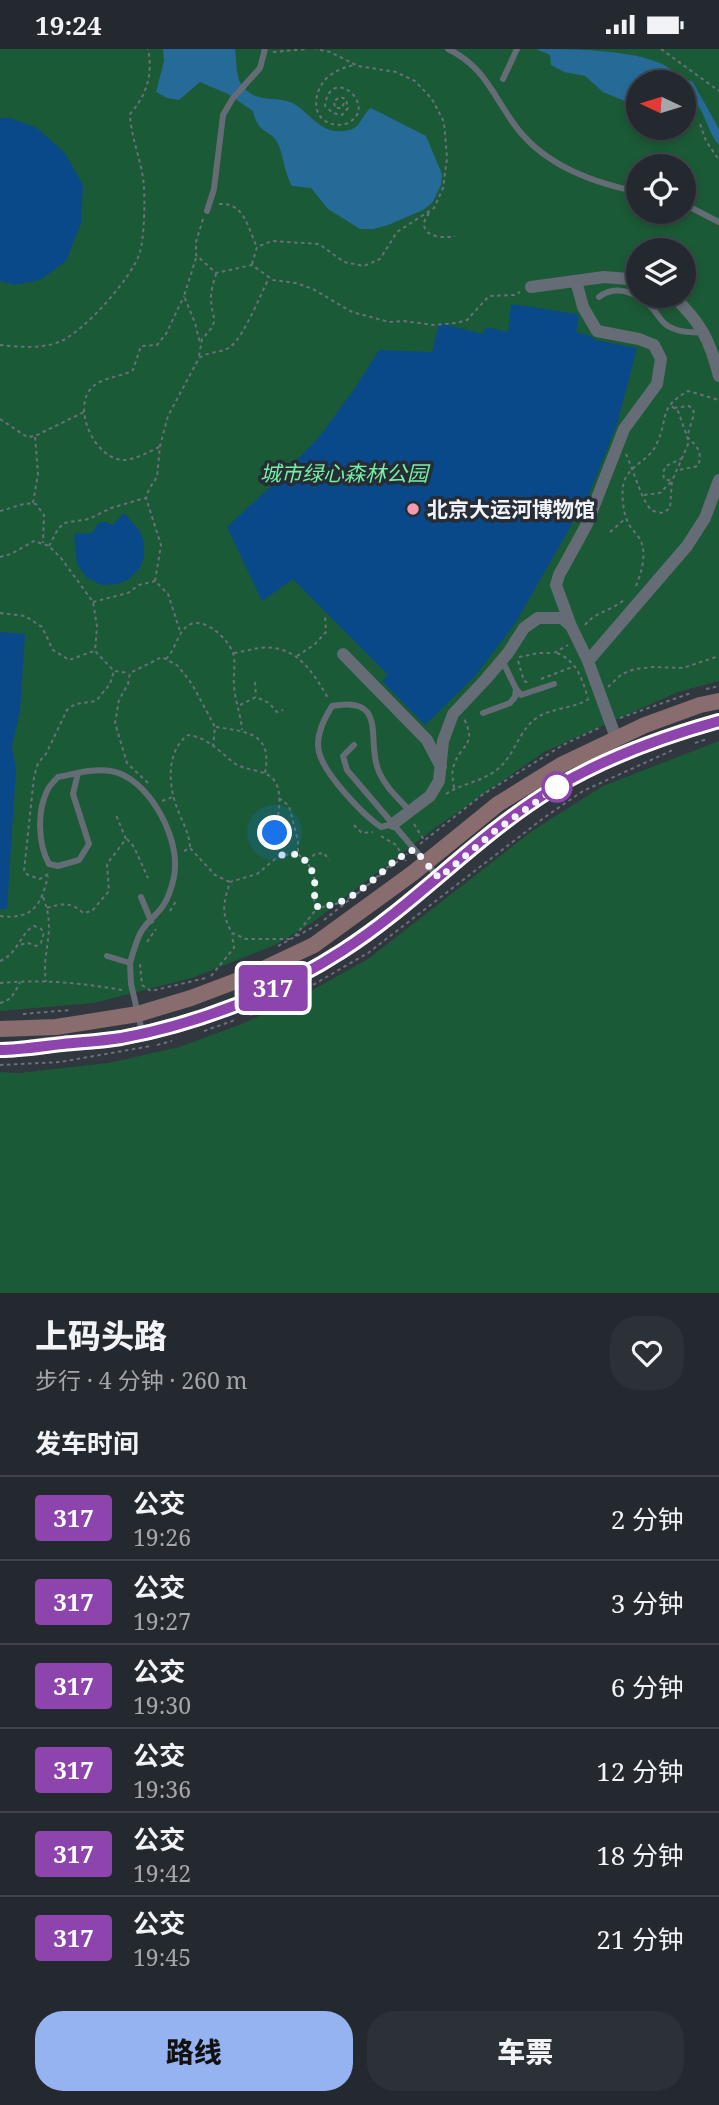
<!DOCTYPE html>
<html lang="zh">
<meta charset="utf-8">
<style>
:root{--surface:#24292f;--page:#2c3137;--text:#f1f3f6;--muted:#a3a6aa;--line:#41454b;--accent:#95b2f1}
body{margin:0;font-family:"Noto Serif","Noto Sans SC",serif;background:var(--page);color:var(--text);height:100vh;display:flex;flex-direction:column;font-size:26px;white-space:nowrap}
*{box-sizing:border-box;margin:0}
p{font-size:23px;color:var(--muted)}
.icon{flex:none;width:38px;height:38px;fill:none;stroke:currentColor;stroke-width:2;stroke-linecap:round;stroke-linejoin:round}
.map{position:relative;height:1244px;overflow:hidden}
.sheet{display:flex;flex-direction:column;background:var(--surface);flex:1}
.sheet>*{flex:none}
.badge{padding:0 14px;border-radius:5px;font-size:24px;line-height:46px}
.needle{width:46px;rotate:274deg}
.fabs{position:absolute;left:626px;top:21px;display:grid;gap:14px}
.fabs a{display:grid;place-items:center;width:70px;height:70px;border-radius:50%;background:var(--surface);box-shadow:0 4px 10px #0003,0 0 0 2px var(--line);font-size:35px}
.you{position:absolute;width:35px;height:35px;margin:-18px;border:5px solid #fff;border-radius:50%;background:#1a73e8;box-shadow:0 0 0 10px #1a73e833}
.map>.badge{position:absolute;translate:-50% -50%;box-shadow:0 0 0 4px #fff}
h2{padding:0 35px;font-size:26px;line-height:63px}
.round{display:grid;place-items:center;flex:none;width:74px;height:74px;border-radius:28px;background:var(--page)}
.overview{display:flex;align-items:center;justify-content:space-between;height:119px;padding:0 35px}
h1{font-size:33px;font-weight:800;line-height:52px}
.cta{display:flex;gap:14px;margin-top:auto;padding:14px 35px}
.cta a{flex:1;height:80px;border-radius:28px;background:var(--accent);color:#111;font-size:28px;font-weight:800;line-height:80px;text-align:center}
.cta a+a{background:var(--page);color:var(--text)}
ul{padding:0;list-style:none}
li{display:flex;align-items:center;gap:21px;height:84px;padding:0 35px;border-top:2px solid var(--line)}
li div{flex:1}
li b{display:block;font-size:26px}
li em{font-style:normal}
li .badge{min-width:77px;font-weight:700;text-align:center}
.status{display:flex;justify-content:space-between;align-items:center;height:49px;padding:0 35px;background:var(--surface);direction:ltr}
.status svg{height:19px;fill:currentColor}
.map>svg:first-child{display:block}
.green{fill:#1b5a36;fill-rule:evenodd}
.water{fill:#266b97}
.building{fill:#094989}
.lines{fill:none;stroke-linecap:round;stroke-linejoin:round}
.path{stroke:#6a7077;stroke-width:2;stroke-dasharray:3.5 3.5;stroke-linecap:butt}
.service{stroke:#656c75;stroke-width:6}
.minor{stroke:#656c75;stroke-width:12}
.secondary{stroke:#886c6e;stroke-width:16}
.line-casing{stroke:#fff;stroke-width:16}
.line{stroke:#8e44ad;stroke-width:10}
.walk{stroke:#f0f4f9;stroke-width:7;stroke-dasharray:0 12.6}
.poi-dot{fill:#f29aaf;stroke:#262d35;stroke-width:2.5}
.stop-dot{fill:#fff;stroke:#8e44ad;stroke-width:3.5}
.labels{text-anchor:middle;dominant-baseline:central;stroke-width:7;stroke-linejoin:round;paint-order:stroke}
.park-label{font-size:21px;font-style:italic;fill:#76eea3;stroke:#262d35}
.poi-label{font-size:21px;font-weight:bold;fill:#f0f4f9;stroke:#262d35;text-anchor:start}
</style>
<div class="status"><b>19:24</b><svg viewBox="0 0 49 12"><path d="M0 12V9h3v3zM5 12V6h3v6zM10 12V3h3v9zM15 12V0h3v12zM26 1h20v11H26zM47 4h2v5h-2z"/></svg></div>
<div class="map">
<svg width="719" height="1244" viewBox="0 0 719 1244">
<rect width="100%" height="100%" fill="#30373f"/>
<!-- green -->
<path class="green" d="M0 0H719V632L678 643 544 703 435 779 312 874 275 896 192 929 94 954 0 962ZM639 33H684V79H639ZM639 117H684V163H639ZM639 201H684V247H639Z
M719 692V1244H0V1023L19 1024 109 1014 179 998 242 975 311 942 368 910 532 782 603 737Z"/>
<!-- water -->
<path class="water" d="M163 0H235C237 13 235 32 246 41 260 53 272 48 287 52 309 58 318 89 349 81 361 79 362 65 371 59L426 87 442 125 441 136 433 153 423 161 388 176 373 180H360L328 160 311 139 292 137C283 121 284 105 277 93 270 80 258 86 253 62L228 45 200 33 179 51 167 49 156 43 164 12Z
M536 0C571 0 659 0 676 26L693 33 695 37 719 80V96C706 83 705 51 684 49V33H639V58L603 43 585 27 564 23 551 16 550 6Z"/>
<!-- building -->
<path class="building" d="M0 69H10L37 79 65 104 83 136 81 174 66 212 40 231 14 236 0 232Z
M511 255 577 265 579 269 576 283 589 286 595 291 637 299 617 375 590 443 516 573 475 627 425 676 382 632 388 626 293 530 262 552 227 478 270 438 319 388 355 339 379 301 432 303 439 274 483 285 486 278 508 283Z
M124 464 140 482 144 495V509L139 520 129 530 118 535 102 536 87 529 77 515 74 485 92 484 98 474 106 473 112 476Z
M0 583 25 585 20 661 12 698 16 719 7 860H0Z"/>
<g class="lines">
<!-- path -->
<path class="path" d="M661 0 719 42
M273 3 307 0
M344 54 342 59H335L334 52 340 48 346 50 348 59 342 66 333 64 325 57C330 14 380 57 348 74 342 77 332 76 327 73 309 64 316 37 329 27 337 21 345 18 354 16
M700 75 706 92 719 111
M219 155C245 153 248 180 257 198
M429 164C427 168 424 171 424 175 424 189 446 189 455 187
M203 170 196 193V206L216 224 252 216 273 231 296 234 313 240 352 263 389 273 404 272 433 276 456 274 467 271 489 247 514 246 520 243
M196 209 184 247 195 274 200 294
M252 215 257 198 272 192 319 195 344 213 364 217 380 210 397 183 434 159 443 139 447 109 444 73 432 50 415 32 396 23 358 17 330 3 316 0
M0 296C19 298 40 300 59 293 83 284 133 228 140 203 144 191 145 153 144 139 143 114 131 91 130 65 147 46 153 25 148 0
M199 307 202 290C222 269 211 272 211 248 211 241 214 232 216 225
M674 359 689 357 693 360 694 365 687 388C697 397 703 403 698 417L679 421
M0 370 27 388 35 387 84 363
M159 398C149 403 134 411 123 411 96 410 74 364 89 342 98 328 120 329 133 321L141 297 157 296 166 285 184 247
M626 405C632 417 643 456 652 461 655 463 661 464 663 464L670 459 672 432 689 393 678 362 670 356
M644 446 660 444 672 432 664 430 663 423 666 417 681 410
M33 454 38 425 35 387
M0 462C14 459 22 453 36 455L44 466 43 494
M610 483 625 470
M49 497 58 480 64 474 89 470 111 459 145 449
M0 508 11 505 34 492 49 497 61 509 93 553 97 577 95 602 114 622 129 624
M155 532 161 496 146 449 149 440 157 428 160 397 168 367 199 309C209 302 222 304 230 298 244 288 261 244 269 229
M636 537C641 524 646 509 642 495 640 488 634 483 630 477 623 467 620 441 625 430 632 415 651 410 657 394 669 368 658 359 688 342L719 351
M93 553 128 544 139 536 155 532 168 545 180 582
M0 564 25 567 42 578 53 601 69 611 94 602
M585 576C595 563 611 562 624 551
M234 604C247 602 260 597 273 599 301 602 315 627 328 649
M554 604 568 596
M557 604C577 612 582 630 588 649
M297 607 314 596 326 583 325 566
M519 608 539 604H552
M166 610C177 599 177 581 191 575 206 569 228 590 233 604 236 615 233 626 234 637 235 652 241 666 242 681
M518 612 524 632 529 634
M541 630 575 617
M255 633 256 647
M608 638 622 625 635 620 653 618 683 619 719 607
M706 640 719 637
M240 656 256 648 269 654 277 663 283 661
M620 669 691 644
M216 678C246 683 273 683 265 724
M695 694 707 690
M148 734 127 714 115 674 119 651 128 635 130 624 162 608 178 617 192 635 215 678 213 697
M454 739C453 731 451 723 454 716 460 696 478 696 464 670
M446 745C462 734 483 733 499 719 515 705 520 679 538 668 552 659 572 660 589 650
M279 749 289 757 298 792V804
M162 752 173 748
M414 775 424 791
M354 776 362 784 373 783
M381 787 396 796 406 812
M127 790 134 798 148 829
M420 795 482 746 563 696 599 679
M190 798C189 782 181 771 176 756 168 733 167 701 188 686 207 688 219 702 234 714 245 722 265 720 274 731 288 751 269 783 280 806
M184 802 190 799 215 826 230 833
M307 812 315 805 324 804 329 811
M48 825 40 830 28 826 24 822 34 728 38 714 46 705 67 661 75 655 96 652 110 635 114 622
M43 848C57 883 41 901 46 933
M47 859C62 854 72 853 83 864L92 862 109 842 107 815 126 790 116 766
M170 862 176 852
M0 867C33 871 41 856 48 827
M324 871 407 805
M295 887 318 858
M290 890H246L232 884C221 864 223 855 230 833L257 825 280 806 298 805C316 820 316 831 314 854L318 858C350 858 377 827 400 807L402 808
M147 893 156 880
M278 897 319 875
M0 912C18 905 20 884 34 877L40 879 44 883 41 894 36 897 28 894 19 896
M140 915 142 936 151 942 206 929
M211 927 234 899 232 886
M0 934C41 930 82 934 122 941
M0 954C11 952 15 943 20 933
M23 965 70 961
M250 966 311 937 368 904 545 768 583 742 673 701
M204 982 235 971
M157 996 172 992
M0 1016 60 1013 151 997"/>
<!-- service -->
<path class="service" d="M448 0C484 17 493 46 514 75 542 115 593 134 639 143
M503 30 517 0
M684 155 719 173
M207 162 214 140 223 66 233 49 260 19 265 0
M599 248C617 234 640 245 653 260 658 266 662 274 668 277 678 283 689 284 701 283
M502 611 516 640 521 646 554 635
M483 664 510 654 515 648 516 640
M354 696 343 707 347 721 438 828
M78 724 73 745 89 795 79 811 58 817 49 815C38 795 37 763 47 742 49 737 54 732 58 728 75 725 94 719 111 722 147 728 177 784 175 818 175 827 172 837 169 845 163 863 149 869 141 883 136 892 133 904 130 914
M393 775 381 778C363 766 324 725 319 703 315 687 324 670 332 657 390 646 365 693 379 723 386 739 399 750 410 762
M141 848 151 872
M107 907 130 914 131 935 142 982"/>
<!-- minor -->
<path class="minor" d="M531 238 604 228 639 231
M673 247C701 274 709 289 719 327
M571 577 556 536 559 526 587 475 624 380 657 335 661 310 654 296 639 290 597 282 583 258 576 232
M343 605 427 691 441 718
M616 689 588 612 687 497 705 469 719 431
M393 775 430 747 439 732 443 692 453 665 486 630 508 604 524 579 538 569H562L571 577 588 612"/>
<!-- secondary -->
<path class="secondary" d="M0 980 56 978 138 965 191 949 244 929 314 896 413 824 498 755 561 716 645 676 700 656 719 652
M0 1001C19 1001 39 997 58 995 79 993 101 993 121 989 198 975 277 944 342 902 417 854 477 786 553 740 604 709 662 688 719 672"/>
</g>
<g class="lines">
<!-- line casing -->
<g class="line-casing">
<path id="line" d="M0 1001C21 1001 43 997 63 995 83 993 102 992 121 989 198 975 277 944 342 902 417 854 477 786 553 740 604 709 662 688 719 672"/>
</g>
<!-- line -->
<use href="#line" class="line"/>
<!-- walk -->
<path class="walk" d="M275 784V796L280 806 298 805C316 820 316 831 314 854L318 858C350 857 377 827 400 807L403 808 414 800 439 829 495 782 557 738"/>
</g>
<!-- markers -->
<circle class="poi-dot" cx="413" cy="460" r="7"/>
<circle class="stop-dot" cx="557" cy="738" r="14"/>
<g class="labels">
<!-- park labels -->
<g class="park-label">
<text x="344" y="424">城市绿心森林公园</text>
</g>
<!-- poi labels -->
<g class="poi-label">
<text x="427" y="460">北京大运河博物馆</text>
</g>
</g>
</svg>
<div class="fabs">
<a><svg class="needle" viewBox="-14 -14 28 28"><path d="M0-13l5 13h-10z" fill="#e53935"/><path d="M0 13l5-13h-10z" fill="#a3a6aa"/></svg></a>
<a><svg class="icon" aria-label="locate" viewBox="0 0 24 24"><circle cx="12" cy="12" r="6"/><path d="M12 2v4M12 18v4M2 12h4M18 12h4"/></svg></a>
<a><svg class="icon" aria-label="layers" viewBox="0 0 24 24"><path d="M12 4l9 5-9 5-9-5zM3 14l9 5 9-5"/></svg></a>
</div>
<div class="you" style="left:275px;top:784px"></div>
<b class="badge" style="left:273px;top:939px;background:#8e44ad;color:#fff">317</b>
</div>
<section class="sheet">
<div class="overview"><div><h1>上码头路</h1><p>步行 · 4 分钟 · 260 m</p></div><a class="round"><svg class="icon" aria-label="heart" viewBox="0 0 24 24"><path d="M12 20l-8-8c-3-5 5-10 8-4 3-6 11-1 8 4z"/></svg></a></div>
<h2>发车时间</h2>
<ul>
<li><span class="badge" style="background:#8e44ad;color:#fff">317</span><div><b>公交</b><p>19:26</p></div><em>2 分钟</em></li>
<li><span class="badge" style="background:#8e44ad;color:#fff">317</span><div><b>公交</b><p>19:27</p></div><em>3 分钟</em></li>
<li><span class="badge" style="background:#8e44ad;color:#fff">317</span><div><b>公交</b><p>19:30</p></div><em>6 分钟</em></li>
<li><span class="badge" style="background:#8e44ad;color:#fff">317</span><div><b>公交</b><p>19:36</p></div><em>12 分钟</em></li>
<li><span class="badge" style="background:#8e44ad;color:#fff">317</span><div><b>公交</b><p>19:42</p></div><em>18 分钟</em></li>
<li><span class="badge" style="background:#8e44ad;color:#fff">317</span><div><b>公交</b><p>19:45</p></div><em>21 分钟</em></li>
</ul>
<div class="cta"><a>路线</a><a>车票</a></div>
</section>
